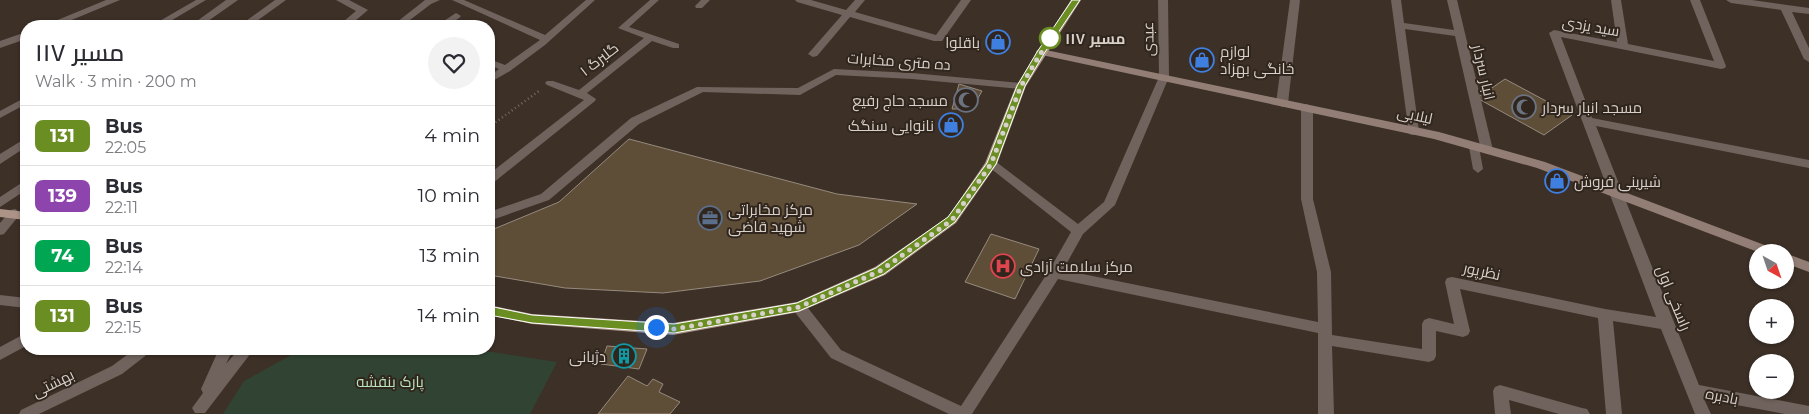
<!DOCTYPE html>
<meta charset="utf-8">
<style>
:root{--surface:#fff;--page:#f2f2f3;--text:#2b2b33;--muted:#7c7c81;--line:#e1e1e2}
body{margin:0;font-family:Montserrat,Cairo,sans-serif;background:var(--page);color:var(--text);height:100vh;display:flex;flex-direction:column;font-size:19px;white-space:nowrap}
*{box-sizing:border-box;margin:0}
p{font-size:16px;color:var(--muted)}
.icon{flex:none;width:28px;height:28px;fill:none;stroke:currentColor;stroke-width:2;stroke-linecap:round;stroke-linejoin:round}
.map{position:relative;flex:1;overflow:hidden}
.drawer{position:absolute;left:20px;top:20px;width:475px;height:335px;display:flex;flex-direction:column;background:var(--surface);border-radius:20px;box-shadow:0 1px 4px #0004}
.drawer>*{flex:none}
.badge{padding:0 10px;border-radius:8px;font-size:18px;line-height:32px}
.needle{width:32px;rotate:140deg}
.buttons{position:absolute;left:1749px;top:244px;display:grid;gap:10px}
.buttons a{display:grid;place-items:center;width:45px;height:45px;border-radius:50%;background:var(--surface);box-shadow:0 1px 4px #0004;font-size:25px}
.you{position:absolute;width:25px;height:25px;margin:-12px;border:4px solid #fff;border-radius:50%;background:#1a73e8;box-shadow:0 0 0 8px #1a73e833}
.map>.badge{position:absolute;translate:-50% -50%;box-shadow:0 0 0 2px #fff}
.round{display:grid;place-items:center;flex:none;width:52px;height:52px;border-radius:26px;background:var(--page)}
.overview{display:flex;align-items:center;justify-content:space-between;height:85px;padding:0 15px}
h1{font-size:24px;font-weight:600;line-height:38px}
ul{padding:0;list-style:none}
li{display:flex;align-items:center;gap:15px;height:60px;padding:0 15px;border-top:1px solid var(--line)}
li div{flex:1}
li b{display:block;font-size:19px}
li em{font-style:normal}
li .badge{min-width:55px;font-weight:700;text-align:center}
.map>svg:first-child{display:block}
.green{fill:#314433}
.building{fill:#5e4d37;stroke:#968b7e}
.lines{fill:none;stroke-linecap:round;stroke-linejoin:round}
.path{stroke:#766c64;stroke-width:2.5;stroke-dasharray:1 3;stroke-linecap:butt}
.service{fill:#70635e;fill-rule:evenodd}
.minor{fill:#70635e;fill-rule:evenodd}
.secondary{fill:#927e75;fill-rule:evenodd}
.primary{fill:#ac9387;fill-rule:evenodd}
.line{fill:#6b8e23;stroke:#fff}
.walk{stroke:#d8d1cb;stroke-width:5;stroke-dasharray:0 9}
.stop-dot{fill:#fff;stroke:#6b8e23;stroke-width:2.5}
.labels{text-anchor:middle;dominant-baseline:central;stroke-width:4;stroke-linejoin:round;paint-order:stroke}
.street-label{font-size:15px;fill:#d8d1cb;stroke:#31261d}
.stop-label{font-size:15px;font-weight:bold;fill:#d8d1cb;stroke:#31261d;text-anchor:start}
.poi-label{font-size:15px;fill:#d8d1cb;stroke:#31261d;text-anchor:start}
.park-label{font-size:15px;fill:#b7e4bc;stroke:#31261d}
</style>
<div class="map">
<svg width="1809" height="414" viewBox="0 0 1809 414">
<rect width="100%" height="100%" fill="#3c3027"/>
<!-- green -->
<path class="green" d="M302 349H472L557 362 530 414H223L244 381Z"/>
<!-- building -->
<path class="building" d="M1505 79 1572 115 1544 135 1477 98Z
M959 84 982 91 972 109H952Z
M629 139 837 194 917 204 859 245 760 281 663 293 565 288 489 275V231L559 202Z
M991 234 1039 249 1015 299 965 282Z
M607 346 647 349 639 369 601 364Z
M628 376 647 386 653 379 663 384 659 392 680 402 670 414H598Z"/>
<g class="lines">
<!-- path -->
<path class="path" d="M489 127 539 91"/>
<!-- service -->
<path class="service" d="M196 0H206L162 26H151Z
M425 0H440L431 4 402 26H392Z
M452 0H464L545 35 586 0H595L545 45 510 71 489 83V76L499 69 489 65V59L505 65 540 40Z
M650 0H659L629 27 679 44V48H673L652 41 587 93 596 99 595 101 493 183 489 184V174L584 100 547 85 545 83 547 81H553L579 90 644 38 618 28Z
M701 0H710L702 8H696L695 6Z
M456 13 461 16 459 18 447 26H436Z
M26 97V104L0 118V111Z
M1474 143 1479 147 1483 169 1478 173 1473 169 1469 147Z
M15 209 21 213 4 234 0 235V223L11 210Z
M0 295 26 298V308L0 305Z
M135 349H150L149 353 122 374 39 414H19L21 410 112 366Z"/>
<!-- minor -->
<path class="minor" d="M106 0H120L57 26H43Z
M226 0H238L201 26H190Z
M275 0H286L250 26H239Z
M336 0H349L368 10 349 26H338L356 11Z
M795 0H811L846 10 855 0H865L855 12 936 35 961 0H971L942 41H934L850 17 817 56 813 57 808 54 842 15 797 2Z
M1158 0H1168L1169 77 1115 205 1083 234 1063 270 1318 322 1317 272 1301 199V108L1307 104 1313 108V199L1331 272 1332 335 1422 349V324L1424 320 1429 318 1454 324 1445 282 1447 278 1452 277 1605 309 1656 317 1549 33 1554 30 1617 42 1611 0H1621L1628 44 1714 61 1690 0H1700L1726 66 1725 68 1721 69 1561 37 1592 118 1809 160V168L1596 126 1699 385 1809 406V414H1785L1704 399 1711 414H1695L1661 329 1613 321 1622 414H1606L1598 318 1460 289 1470 331 1468 335 1463 337 1436 331V356L1434 360 1429 362 1332 346 1334 414H1318V333L1058 279 972 414H949L831 358 794 311 792 307 794 303 799 302 804 303 841 350 961 406 1050 269 1071 232 985 164 987 161H995L1078 224 1104 202 1159 77Z
M1290 0H1300L1288 103 1282 107 1276 103Z
M1391 0H1401L1404 23 1454 30 1447 0H1457L1493 150 1491 153 1487 154 1481 150 1455 36 1405 29 1419 131 1413 135 1409 134Z
M1726 0H1752L1809 8V14L1792 12 1809 48V62L1804 59 1781 10 1731 3Z
M26 32V39L0 48V41Z
M834 69 912 73 1021 83 1026 86 1021 89 912 79 836 75 800 95 703 92 639 124 549 200 489 221V212L541 194 631 118 697 87 798 88Z
M26 138V147L0 164V154Z
M26 180V190L0 207V197Z
M26 333V346L0 360V347Z
M219 349H233L226 364 239 349H254L205 413H195L192 408 203 393 201 389Z
M1500 385 1582 408 1587 409 1590 414H1559L1509 400 1511 414H1495L1493 391 1495 387Z"/>
<!-- secondary -->
<path class="secondary" d="M1041 49 1439 132 1545 162 1775 249 1777 252H1758L1537 168 1434 139 1037 54 1036 52 1037 50Z
M1785 253 1809 262V272L1785 263Z"/>
<!-- primary -->
<path class="primary" d="M1071 0H1081L1026 86 997 164 956 223 885 275 799 312 673 335 532 324 489 315V305L532 314 673 323 797 302 875 267 948 217 985 163 1016 86Z
M0 209 26 212V220L0 217Z"/>
</g>
<!-- line -->
<path class="line" d="M1072 0H1080L1045 52 1025 86 996 164 955 222 884 274 799 311 674 333 532 323 489 315 483 310 489 306 532 315 674 324 797 303 876 268 948 217 987 163 1017 86 1037 52Z"/>
<g class="lines">
<!-- walk -->
<path class="walk" d="M656 327 674 329 799 307 880 271 952 220 991 164 1021 86 1050 38"/>
</g>
<!-- icons -->
<defs>
<g id="shop-ring" transform="scale(1.25)"><circle r="9.5" fill="#31261d" stroke="#3f7fe0" stroke-width="1.5"/><path d="M-5-2.5h2.3a2.7 3.5 0 0 1 5.4 0H5L5.5 6h-11ZM-1.5-2.5h3a1.5 2.3 0 0 0-3 0Z" fill="#3f7fe0"/></g>
<g id="mosque-ring" transform="scale(1.25)"><circle r="9.5" fill="#31261d" stroke="#6b7280" stroke-width="1.5"/><path d="M3.5-4.9A6 6 0 1 0 3.5 4.9A5 5 0 1 1 3.5-4.9Z" fill="#6b7280"/></g>
<g id="office-ring" transform="scale(1.25)"><circle r="9.5" fill="#31261d" stroke="#5c6f8a" stroke-width="1.5"/><path d="M-6-3h4V-5.5h4V-3h4V5H-6ZM-1-4.5V-3h2v-1.5ZM-6 0V1H6V0Z" fill="#5c6f8a"/></g>
<g id="hospital-ring" transform="scale(1.25)"><circle r="9.5" fill="#31261d" stroke="#e0444e" stroke-width="1.5"/><path d="M-5-5h3v3.5h4V-5h3V5h-3V1.5h-4V5h-3Z" fill="#e0444e"/></g>
<g id="building-ring" transform="scale(1.25)"><circle r="9.5" fill="#31261d" stroke="#0f9aa8" stroke-width="1.5"/><path d="M-4-6H4V6H1V3H-1V6H-4ZM-2.5-4.3h1.7v1.8h-1.7ZM.8-4.3h1.7v1.8H.8ZM-2.5-1h1.7V.8h-1.7ZM.8-1h1.7V.8H.8Z" fill="#0f9aa8"/></g>
</defs>
<g fill-rule="evenodd">
<use href="#shop-ring" x="998" y="42"/>
<use href="#shop-ring" x="1202" y="60"/>
<use href="#mosque-ring" x="966" y="100"/>
<use href="#mosque-ring" x="1524" y="107"/>
<use href="#shop-ring" x="951" y="125"/>
<use href="#shop-ring" x="1557" y="181"/>
<use href="#office-ring" x="710" y="218"/>
<use href="#hospital-ring" x="1003" y="266"/>
<use href="#building-ring" x="624" y="356"/>
</g>
<!-- markers -->
<circle class="stop-dot" cx="1050" cy="38" r="10"/>
<g class="labels">
<!-- street labels -->
<g class="street-label">
<text transform="translate(1591 26) rotate(10)">سید یزدی</text>
<text transform="translate(1148 39) rotate(-91)">عبدی</text>
<text transform="translate(599 59) rotate(-38)">گلبرگ ۱</text>
<text transform="translate(899 61) rotate(4)">ده متری مخابرات</text>
<text transform="translate(1484 72) rotate(77)">انبار سردار</text>
<text transform="translate(1415 115) rotate(12)">لیلابی</text>
<text transform="translate(1482 271) rotate(12)">نظرپور</text>
<text transform="translate(1674 298) rotate(68)">راسخی اول</text>
<text transform="translate(53 383) rotate(-26)">بهشتی</text>
<text transform="translate(1722 396) rotate(11)">بادبره</text>
</g>
<!-- stop labels -->
<g class="stop-label">
<text x="1065" y="38">مسیر ۱۱۷</text>
</g>
<!-- poi labels -->
<g class="poi-label">
<text x="980" y="42" text-anchor="end">باقلوا</text>
<text x="1220" y="51">لوازم<tspan x="1220" dy="17">خانگی بهزاد</tspan></text>
<text x="948" y="100" text-anchor="end">مسجد حاج رفیع</text>
<text x="1542" y="107">مسجد انبار سردار</text>
<text x="934" y="125" text-anchor="end">نانوایی سنگک</text>
<text x="1574" y="181">شیرینی فروش</text>
<text x="728" y="209">مرکز مخابراتی<tspan x="728" dy="17">شهید قاضی</tspan></text>
<text x="1020" y="266">مرکز سلامت آزادی</text>
<text x="606" y="356" text-anchor="end">دژبانی</text>
</g>
<!-- park labels -->
<g class="park-label">
<text x="390" y="381">پارک بنفشه</text>
</g>
</g>
</svg>
<div class="buttons">
<a><svg class="needle" viewBox="-14 -14 28 28"><path d="M0-13l5 13h-10z" fill="#e53935"/><path d="M0 13l5-13h-10z" fill="#7c7c81"/></svg></a>
<a>+</a>
<a>−</a>
</div>
<div class="you" style="left:656px;top:327px"></div>
<section class="drawer">
<div class="overview"><div><h1>مسیر ۱۱۷</h1><p>Walk · 3 min · 200 m</p></div><a class="round"><svg class="icon" aria-label="heart" viewBox="0 0 24 24"><path d="M12 20l-8-8c-3-5 5-10 8-4 3-6 11-1 8 4z"/></svg></a></div>
<ul>
<li><span class="badge" style="background:#6b8e23;color:#fff">131</span><div><b>Bus</b><p>22:05</p></div><em>4 min</em></li>
<li><span class="badge" style="background:#8e44ad;color:#fff">139</span><div><b>Bus</b><p>22:11</p></div><em>10 min</em></li>
<li><span class="badge" style="background:#00a651;color:#fff">74</span><div><b>Bus</b><p>22:14</p></div><em>13 min</em></li>
<li><span class="badge" style="background:#6b8e23;color:#fff">131</span><div><b>Bus</b><p>22:15</p></div><em>14 min</em></li>
</ul>
</section>
</div>
